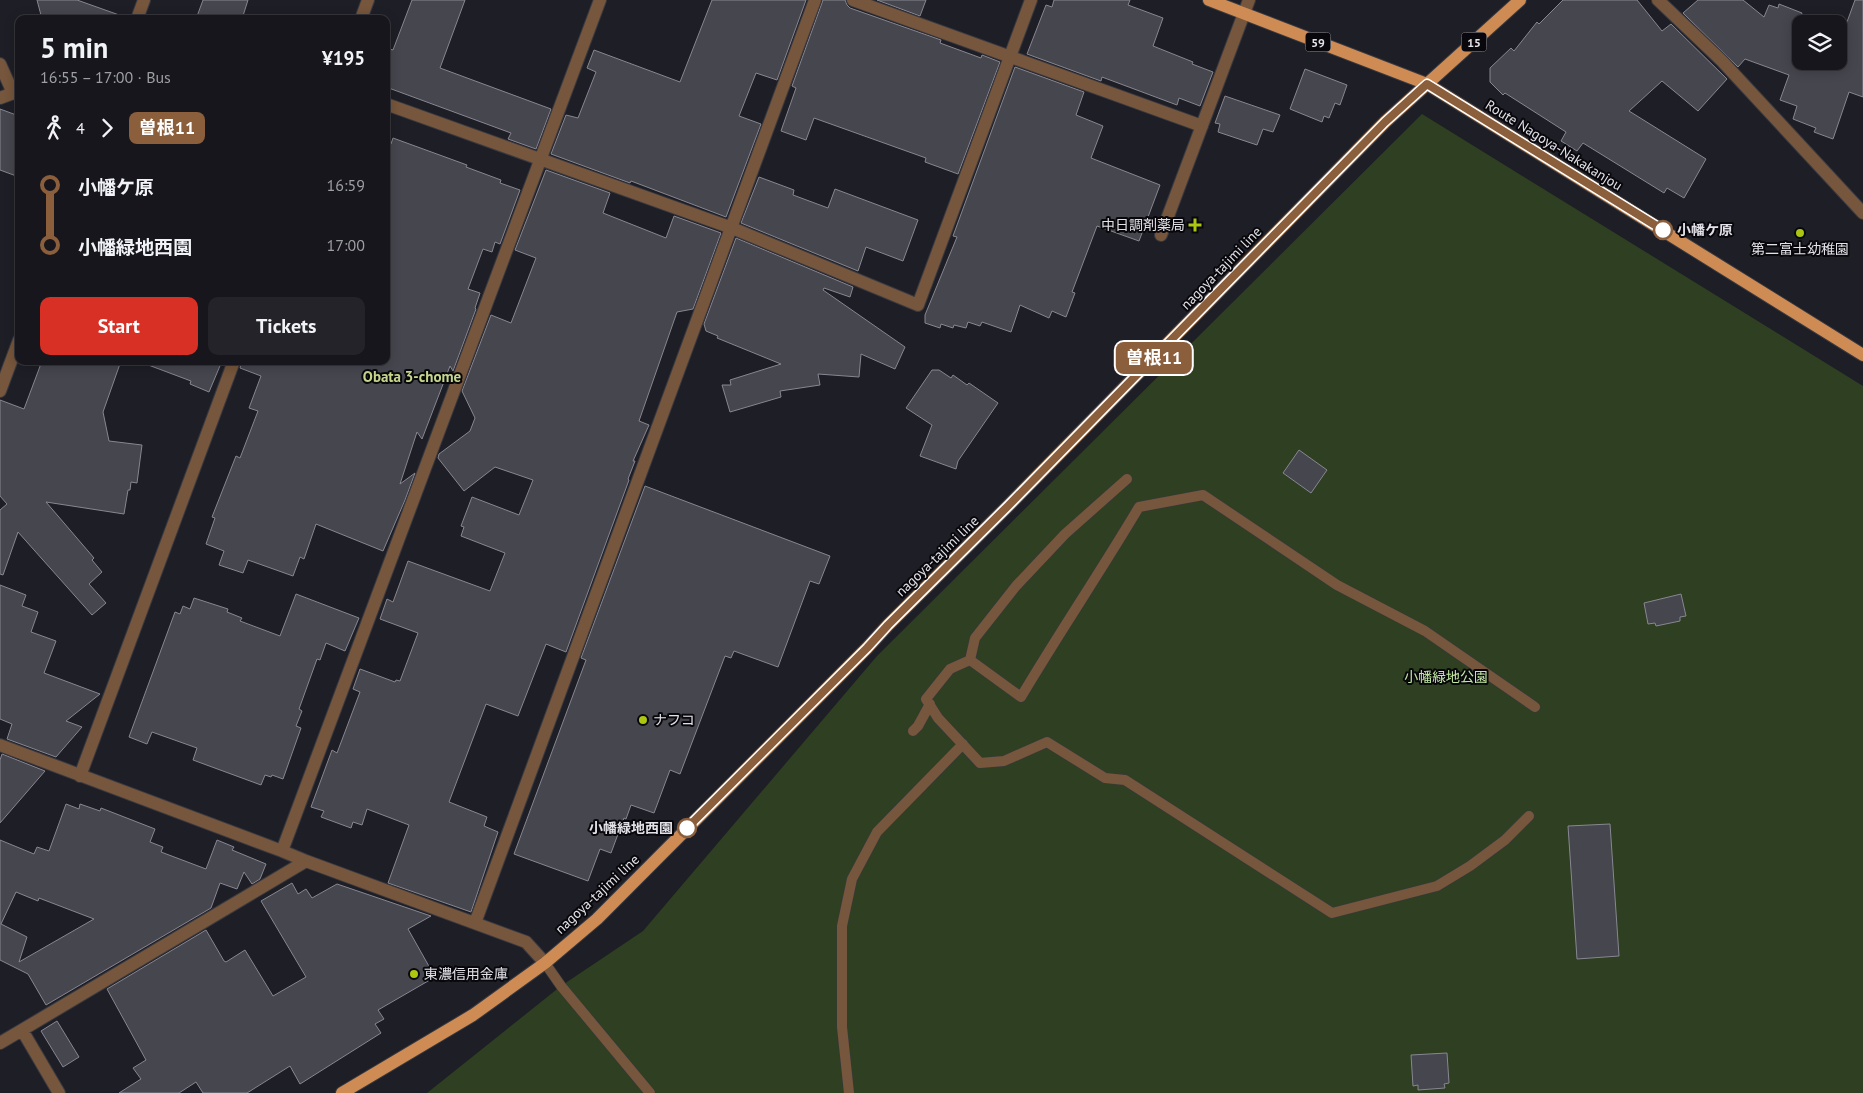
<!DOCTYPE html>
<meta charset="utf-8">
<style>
:root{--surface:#16161c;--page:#232329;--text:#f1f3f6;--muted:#9e9fa3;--line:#35353b;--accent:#d93025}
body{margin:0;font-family:"PT Sans","Noto Sans JP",sans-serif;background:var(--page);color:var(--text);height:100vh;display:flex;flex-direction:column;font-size:19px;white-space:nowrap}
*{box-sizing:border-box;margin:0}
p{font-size:16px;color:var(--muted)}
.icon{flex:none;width:28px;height:28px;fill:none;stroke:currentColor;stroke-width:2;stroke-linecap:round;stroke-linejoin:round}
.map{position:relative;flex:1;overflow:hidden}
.panel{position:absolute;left:15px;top:15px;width:375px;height:350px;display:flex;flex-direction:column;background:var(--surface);border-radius:10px;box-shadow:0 2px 12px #0003,0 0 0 1px var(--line)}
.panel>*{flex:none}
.badge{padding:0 10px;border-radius:8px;font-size:18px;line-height:32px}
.controls{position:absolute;left:1792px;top:15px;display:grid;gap:10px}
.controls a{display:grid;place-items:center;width:55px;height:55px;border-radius:10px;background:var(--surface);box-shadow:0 2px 12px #0003,0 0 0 1px var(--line);font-size:25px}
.map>.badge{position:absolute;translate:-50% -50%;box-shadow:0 0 0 2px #fff}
.legs{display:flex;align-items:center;gap:8px;height:55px;padding:0 25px;font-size:16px}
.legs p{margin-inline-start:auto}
.headline{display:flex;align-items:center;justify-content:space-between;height:85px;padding:0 25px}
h1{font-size:28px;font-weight:700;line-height:38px}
.primary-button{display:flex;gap:10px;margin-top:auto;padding:10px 25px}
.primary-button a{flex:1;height:58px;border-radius:10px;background:var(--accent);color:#fff;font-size:20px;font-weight:700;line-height:58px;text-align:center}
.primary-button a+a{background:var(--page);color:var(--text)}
ul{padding:0 25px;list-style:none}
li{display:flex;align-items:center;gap:18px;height:60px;font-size:19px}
li i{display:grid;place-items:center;width:8px;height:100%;margin:0 6px;background:currentColor}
li i::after{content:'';width:12px;height:12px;margin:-6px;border:4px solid;border-radius:50%;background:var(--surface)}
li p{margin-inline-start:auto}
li:first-child i{background:linear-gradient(#0000 50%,currentColor 0)}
li:last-child i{background:linear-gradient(currentColor 50%,#0000 0)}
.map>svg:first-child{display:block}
.green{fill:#2f3f21}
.building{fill:#46464f;stroke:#888791;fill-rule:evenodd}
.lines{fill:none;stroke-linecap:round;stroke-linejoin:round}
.lane-casing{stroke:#393941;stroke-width:11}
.street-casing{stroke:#393941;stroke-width:14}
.primary-casing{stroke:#393941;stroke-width:14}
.lane{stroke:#76563c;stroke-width:10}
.street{stroke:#76563c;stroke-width:12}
.primary{stroke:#ce8c54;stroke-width:12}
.line-1-casing{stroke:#fff;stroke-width:11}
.line-1{stroke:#8b5e3c;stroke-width:8}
.poi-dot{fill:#adc610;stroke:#08080c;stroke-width:2}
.stop-1-dot{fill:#fff;stroke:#8b5e3c;stroke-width:2.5}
.labels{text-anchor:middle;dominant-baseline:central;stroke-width:4;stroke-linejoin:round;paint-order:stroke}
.shield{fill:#08080c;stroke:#a1a0a5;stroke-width:1}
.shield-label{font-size:12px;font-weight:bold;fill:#e2e1e7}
.street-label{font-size:14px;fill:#e2e1e7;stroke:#08080c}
.poi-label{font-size:14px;fill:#e2e1e7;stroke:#08080c;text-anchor:start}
.stop-label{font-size:14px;font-weight:bold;fill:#e2e1e7;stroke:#08080c;text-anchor:start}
.park-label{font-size:14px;fill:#c3e8a3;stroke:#08080c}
.neighbourhood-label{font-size:15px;font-weight:bold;fill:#c6d78b;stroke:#08080c}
</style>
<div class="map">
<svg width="1863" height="1093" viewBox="0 0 1863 1093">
<rect width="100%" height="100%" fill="#1e1e26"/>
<!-- green -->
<path class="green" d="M1422 114 1863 386V1093H427L561 986 643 931 877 656Z"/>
<!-- building -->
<path class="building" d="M37 0H77L122 16V19H42Z
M203 0H248L242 19H196Z
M412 0H465L440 68 551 109 536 149 508 139 511 133 386 87V48L393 50Z
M712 0H806L777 80 756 73 739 116 761 124 726 217 631 181 630 183 551 154 566 115 578 118 596 72 587 68 594 50 680 82Z
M823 0H845L847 5 850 8 941 40 940 43 981 58 982 55 1000 62 958 174 925 162 926 158 814 118 806 140 781 131 796 88 792 86Z
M877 0H926L920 16Z
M1054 0H1130L1128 5 1163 18 1153 46 1193 62 1192 64 1213 72 1200 106 1179 98 1177 105 1102 77 1101 81 1027 54 1046 5 1052 7Z
M1563 0H1637L1662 31 1671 24 1727 79 1698 111 1662 81 1629 111 1706 159 1684 198 1667 188 1664 193 1583 143 1577 151 1561 141 1566 132 1505 93 1503 95 1490 82V68L1511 48 1514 51 1537 22 1539 24Z
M1698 0H1743L1764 17 1769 5 1778 8 1779 4 1802 13 1796 30 1801 33V61H1839V44L1855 0H1863V97L1849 92 1833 139 1814 132 1816 128 1793 119 1797 106 1780 100 1789 75 1745 59 1738 67 1683 13Z
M1015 67 1084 92 1076 115 1103 126 1091 158 1160 185 1139 241 1097 226 1072 292 1075 293 1066 317 1052 311 1049 318 1020 305 1011 332 982 322 980 326 968 322 966 328 954 325 953 328 941 324 940 328 925 323V315L957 237 953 236Z
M1305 69 1347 85 1340 105 1335 103 1329 118 1324 116 1322 122 1290 109Z
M1225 96 1280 115 1273 132 1263 129 1257 145 1218 132 1220 124 1215 123Z
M0 109 19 116V177L0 170Z
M393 138 467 165 466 167 501 180 500 183 520 190 500 244 495 242 492 252 483 249 468 289 480 293 475 308 476 309 453 371 450 366 422 439 417 432 400 484 415 473 405 500 383 551 316 524 304 559 300 557 293 576 248 560 243 573 219 565 224 551 206 544 215 518 212 517 236 456 240 458 258 411 249 408 261 376 240 368 242 361H386V142L391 144Z
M546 170 610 193 603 213 666 238 674 216 721 233 693 309 677 312 639 421 649 425 633 461H635L628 479 629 480 566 652 546 644 518 716 486 704 449 802 487 817 484 826 498 832 471 912 388 883 409 825 367 809 362 825 353 822 351 828 321 817 324 811 311 807 332 750 337 753 360 692 353 689 360 669 395 682 396 680 400 681 418 633 380 619 387 599 393 602 408 561 490 591 505 553 461 536 464 527 461 526 472 497 519 515 533 480 495 467 464 491 438 458 439 454 470 431 475 418 462 391 491 315 511 323 536 258 515 250Z
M759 177 794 190 793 195 828 208 835 189 918 220 903 261 866 247 858 271 741 223Z
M736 238 853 287 850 297 824 288 823 290 905 347 895 369 861 354 859 377 818 374 820 385 780 391 781 397 730 412 722 385H731L730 380 781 364 717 338 718 336 706 331 704 324Z
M42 361H121L103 412 109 441 142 445 137 483 131 482 130 490H128L124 514 46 502 94 558 92 560 102 572 89 584 106 603 92 615 18 532 3 575 0 574V510L7 504 0 496V400L24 409Z
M143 361H222L209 392 190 384 191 381 143 363Z
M932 370H939L951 378 953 375 967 385 969 383 998 403 958 461 956 469 920 456 932 425 906 408Z
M1299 450 1327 470 1311 493 1283 473Z
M645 486 830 556 819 584 810 581 778 667 734 651 731 658 725 656 680 774 670 770 654 813 631 805 626 819 624 818 611 853 600 849 588 881 514 854 586 660 581 658Z
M0 585 26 595 22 606 38 612 31 632 56 641 44 673 100 694 66 721 82 727 56 757 7 739 12 724 0 719Z
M296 594 359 618 345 651 326 643 320 660 317 659 299 709 302 711 296 726 301 728 283 779 272 775 271 777 265 775 261 785 193 760 197 748 152 732 147 744 129 737 175 612 180 614 183 606 190 609 194 598 228 609 227 612 242 618 240 621 280 636Z
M1681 594 1686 616 1680 617V621L1656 626 1655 623 1648 624 1644 603Z
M2 754 45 771 0 823V760Z
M66 804 79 809 80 804 100 811 101 808 155 829 150 842 163 847 161 852 206 869 217 840 234 847 232 850 266 864 260 879 252 884 244 872 237 889 220 883 211 908 46 1005 28 974 0 960V840L34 854 37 847 49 851ZM16 892 38 901 39 898 94 919 19 962 27 937 1 924Z
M1610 824 1619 956 1577 959 1568 826Z
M292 883 298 894 306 889 312 898 337 884 431 916 408 929 435 977 378 1010 384 1019 375 1024 381 1033 300 1084 290 1066 247 1093H203L196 1082 179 1093H119L141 1079 133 1068 146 1060 107 989 206 930 224 961 226 962 245 950 273 996 306 977 261 901Z
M57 1021 79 1057 63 1067 41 1031Z
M1447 1053 1449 1083 1444 1084 1445 1088 1418 1090V1085L1413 1086 1411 1055Z"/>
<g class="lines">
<!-- lane casing -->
<g class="lane-casing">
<path id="lane" d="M970 660 975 638 1016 586 1065 534 1127 479
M913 731 918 726 930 704
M1529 816 1505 840 1470 866 1437 886 1332 913 1125 780 1105 778 1047 742 1004 761 980 763 938 718 926 699 950 669 970 660 1021 697C1059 633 1101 571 1139 507L1203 495 1337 585 1425 631 1535 707
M545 963 561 986 650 1093
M849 1093 842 1027V926L852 879 877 832 963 744"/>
</g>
<!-- street casing -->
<g class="street-casing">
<path id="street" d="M853 0 1202 126
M1658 0 1722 61 1863 213
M137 19 144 0
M361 19 368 0
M0 64 13 93
M0 98 19 91
M386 104 732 228 918 305 1031 0
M1161 235 1249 0
M0 391 19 340
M0 745 282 851 306 861 526 942 545 963
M80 776 234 361
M282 851 600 0
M475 923 815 0
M0 1043 22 1030
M59 1093 22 1030 306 861"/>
</g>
<!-- primary casing -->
<g class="primary-casing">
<path id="primary" d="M1209 0 1427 84 1863 355
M342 1093 473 1015 545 963 597 919 867 648 888 625 1008 506 1385 122 1520 0"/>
</g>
<!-- lane -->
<use href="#lane" class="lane"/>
<!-- street -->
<use href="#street" class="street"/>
<!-- primary -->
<use href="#primary" class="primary"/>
</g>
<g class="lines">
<!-- line-1 casing -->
<g class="line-1-casing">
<path id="line-1" d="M687 828 867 648 888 625 1008 506 1385 122 1427 84 1663 230"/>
</g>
<!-- line-1 -->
<use href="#line-1" class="line-1"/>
</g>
<!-- markers -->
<g class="poi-dot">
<path d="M1192.5 217.5h5v5h5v5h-5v5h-5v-5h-5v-5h5z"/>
<circle cx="1800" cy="233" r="5"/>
<circle cx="643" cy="720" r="5"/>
<circle cx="414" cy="974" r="5"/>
</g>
<g class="stop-1-dot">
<circle cx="1663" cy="230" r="9"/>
<circle cx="687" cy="828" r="9"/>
</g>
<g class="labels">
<!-- shield labels -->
<g class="shield">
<rect x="1305.5" y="32.5" width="25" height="19" rx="4"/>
<rect x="1461.5" y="32.5" width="25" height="19" rx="4"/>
</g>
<g class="shield-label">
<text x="1318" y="42">59</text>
<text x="1474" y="42">15</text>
</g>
<!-- street labels -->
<g class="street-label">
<text transform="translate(1554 145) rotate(32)">Route Nagoya-Nakakanjou</text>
<text transform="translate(1221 268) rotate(-46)">nagoya-tajimi line</text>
<text transform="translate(937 556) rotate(-44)">nagoya-tajimi line</text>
<text transform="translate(597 894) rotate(-43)">nagoya-tajimi line</text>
</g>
<!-- poi labels -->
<g class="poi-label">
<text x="1185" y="225" text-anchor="end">中日調剤薬局</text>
<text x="1800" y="249" text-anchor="middle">第二富士幼稚園</text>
<text x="653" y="720">ナフコ</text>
<text x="424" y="974">東濃信用金庫</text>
</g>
<!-- stop labels -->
<g class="stop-label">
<text x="1677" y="230">小幡ケ原</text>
<text x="673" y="828" text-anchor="end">小幡緑地西園</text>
</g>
<!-- park labels -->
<g class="park-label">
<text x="1446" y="677">小幡緑地公園</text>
</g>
<!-- neighbourhood labels -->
<g class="neighbourhood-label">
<text x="412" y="376">Obata 3-chome</text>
</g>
</g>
</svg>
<div class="controls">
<a><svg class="icon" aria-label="layers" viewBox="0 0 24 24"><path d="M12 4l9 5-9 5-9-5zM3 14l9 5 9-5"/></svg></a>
</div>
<b class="badge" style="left:1154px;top:358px;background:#8b5e3c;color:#fff">曽根11</b>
<section class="panel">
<div class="headline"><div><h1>5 min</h1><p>16:55 – 17:00 · Bus</p></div><b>¥195</b></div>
<div class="legs"><svg class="icon" aria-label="walk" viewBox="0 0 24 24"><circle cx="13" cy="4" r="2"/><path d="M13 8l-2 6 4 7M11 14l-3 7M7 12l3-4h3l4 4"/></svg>4<svg class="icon" aria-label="forward" viewBox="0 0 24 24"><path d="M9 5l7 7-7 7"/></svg><b class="badge" style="background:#8b5e3c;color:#fff">曽根11</b></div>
<ul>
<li><i style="color:#8b5e3c"></i><b>小幡ケ原</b><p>16:59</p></li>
<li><i style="color:#8b5e3c"></i><b>小幡緑地西園</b><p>17:00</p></li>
</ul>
<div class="primary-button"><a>Start</a><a>Tickets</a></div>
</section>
</div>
